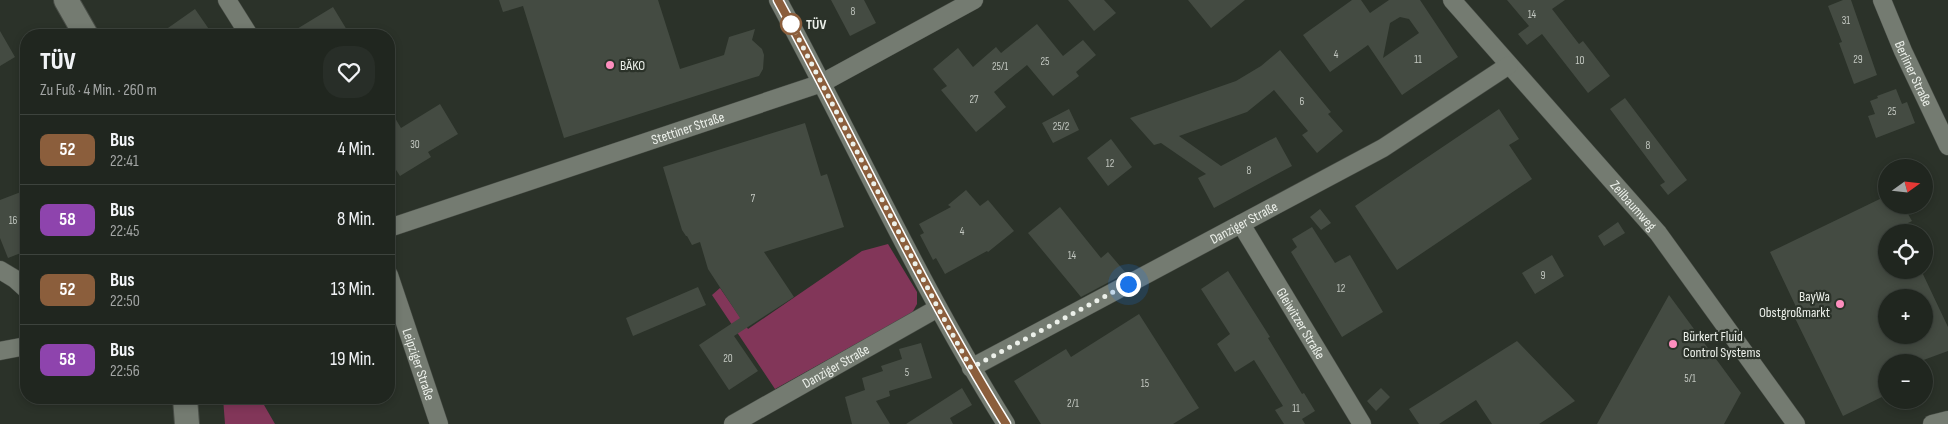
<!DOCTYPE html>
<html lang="de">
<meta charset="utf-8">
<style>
:root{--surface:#20261f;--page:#282e28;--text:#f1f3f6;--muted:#a2a5a4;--line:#3d433d}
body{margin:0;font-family:"Sofia Sans Condensed",sans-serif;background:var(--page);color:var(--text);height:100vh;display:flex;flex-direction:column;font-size:19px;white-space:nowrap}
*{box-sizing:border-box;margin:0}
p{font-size:16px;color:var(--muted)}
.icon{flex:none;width:28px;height:28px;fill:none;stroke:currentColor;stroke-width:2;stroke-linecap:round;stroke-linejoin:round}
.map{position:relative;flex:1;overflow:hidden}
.side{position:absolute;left:20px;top:29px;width:375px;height:375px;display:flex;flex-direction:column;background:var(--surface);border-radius:20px;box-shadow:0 2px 8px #0003,0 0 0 1px var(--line)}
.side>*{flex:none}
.badge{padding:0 10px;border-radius:8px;font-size:18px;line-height:32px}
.needle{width:32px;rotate:75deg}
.buttons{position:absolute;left:1878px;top:159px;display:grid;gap:10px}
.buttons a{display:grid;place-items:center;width:55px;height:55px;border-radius:50%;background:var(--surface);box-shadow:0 2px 8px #0003,0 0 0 1px var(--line);font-size:25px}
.you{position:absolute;width:25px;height:25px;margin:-12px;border:4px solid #fff;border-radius:50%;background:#1a73e8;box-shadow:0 0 0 8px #1a73e833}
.map>.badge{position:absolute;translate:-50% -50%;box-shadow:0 0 0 2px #fff}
.round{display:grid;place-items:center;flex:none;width:52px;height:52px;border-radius:20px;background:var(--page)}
.overview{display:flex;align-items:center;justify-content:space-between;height:85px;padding:0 20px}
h1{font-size:24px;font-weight:800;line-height:38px}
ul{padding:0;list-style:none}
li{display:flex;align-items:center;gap:15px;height:70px;padding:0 20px;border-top:1px solid var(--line)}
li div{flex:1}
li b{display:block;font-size:19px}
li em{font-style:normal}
li .badge{min-width:55px;font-weight:700;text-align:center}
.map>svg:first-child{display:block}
.green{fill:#823659}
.building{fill:#444b42;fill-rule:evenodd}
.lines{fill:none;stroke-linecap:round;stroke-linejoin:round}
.minor-casing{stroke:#484d46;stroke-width:19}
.secondary-casing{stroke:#484d46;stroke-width:26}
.minor{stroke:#747b71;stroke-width:18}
.secondary{stroke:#747b71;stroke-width:24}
.line-casing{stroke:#fff;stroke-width:11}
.line{stroke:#8b5e3c;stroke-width:8}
.walk{stroke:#ecf0ea;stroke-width:5;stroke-dasharray:0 9}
.stop-dot{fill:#fff;stroke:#8b5e3c;stroke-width:2.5}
.poi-dot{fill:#fe8ebe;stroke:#2b3229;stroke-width:2}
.labels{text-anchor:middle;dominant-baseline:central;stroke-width:4.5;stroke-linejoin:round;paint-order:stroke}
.number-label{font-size:11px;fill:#c2c7c0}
.stop-label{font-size:14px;font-weight:bold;fill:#ecf0ea;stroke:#2b3229;text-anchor:start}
.poi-label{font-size:14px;fill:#ecf0ea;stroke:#2b3229;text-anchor:start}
.street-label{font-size:14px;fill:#ecf0ea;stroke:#2b3229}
</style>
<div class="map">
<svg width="1948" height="424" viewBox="0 0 1948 424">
<rect width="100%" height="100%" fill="#2b3229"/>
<!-- green -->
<path class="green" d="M888 244 917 292V304L912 313 775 389 712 295 720 288 748 329 862 251Z
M223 398H260L275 424H225Z"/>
<!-- building -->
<path class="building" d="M499 0H658L680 69 724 55 729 37 755 29 752 40 762 49 764 55 763 69 759 76 752 78 564 138 523 6 503 12Z
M831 0H864L876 23 850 36Z
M1068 0H1104L1116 13 1094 31Z
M1188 0H1245L1211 28Z
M1352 0H1361L1370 13 1389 0H1420L1458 57 1402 95 1368 45 1330 72 1303 35ZM1400 17 1409 19 1419 33 1383 58 1390 23Z
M1507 0H1565L1552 9 1579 44 1583 41 1610 76 1588 93 1542 34 1527 45 1518 34 1529 26Z
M1843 0H1851L1877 75 1854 84 1839 43 1842 42 1828 6Z
M333 7 350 35H287Z
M195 9 213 35H158Z
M1037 24 1063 56 1083 40 1096 55 1076 72 1079 76 1053 96 1027 65 994 92 1006 107 976 132 941 90 947 86 933 69 958 48 973 67 996 47 1001 53Z
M0 31 15 57 0 66Z
M1280 50 1331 112 1328 114 1343 131 1317 153 1302 135 1308 131 1274 90 1247 112 1179 136 1221 166 1276 137 1292 166 1214 208 1198 178 1206 174 1161 143 1154 145 1130 118 1236 81 1261 66Z
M1896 89 1902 104 1907 102 1915 123 1876 138 1868 116 1875 114 1870 101 1878 98 1877 96Z
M1625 98 1687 180 1668 195 1660 185 1665 182 1610 109Z
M440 104 458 134 428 152 431 157 400 176 389 159V108L401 128Z
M1069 109 1079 130 1053 143 1042 123Z
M1499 109 1519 139 1509 145 1532 179 1397 270 1355 206Z
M805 123 821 176 827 174 844 227 764 252 794 297 734 336 758 371 729 390 699 345 740 318 708 269 700 242 692 245 687 236H686L682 230 663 167Z
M1111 139 1132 167 1108 186 1087 158Z
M26 190V251L8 258 0 238V200Z
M966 190 980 206 988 200 1014 231 988 252 987 251 945 274 936 258 933 260 920 235 924 233 919 224 951 207 948 205Z
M1886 196V205H1903L1912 221 1900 227 1903 232H1886V270H1921L1948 327V351L1918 362H1886V395L1843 416 1793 314 1798 311 1770 252ZM1886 298H1924V335H1886Z
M1060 207 1101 258 1108 252 1126 273 1081 297 1028 233Z
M1320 209 1331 223 1321 230 1310 217Z
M1618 222 1625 233 1604 246 1598 236Z
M1312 227 1335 263 1350 255 1383 312 1342 337 1291 252 1297 247 1292 239Z
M1552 255 1564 276 1535 294 1522 273Z
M1228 271 1270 337 1268 338 1302 394 1304 393 1315 411 1302 419 1305 424H1284L1275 410 1283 406 1254 360 1235 372 1217 344 1230 334 1201 289Z
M698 287 706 305 633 336 626 318Z
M1669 295 1741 393 1724 424H1597Z
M1139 314 1199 408 1173 424H1041L1014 381 1066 349 1071 357Z
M1517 341 1575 401 1539 424H1492L1476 400 1439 424H1419L1409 409Z
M921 343 932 378 889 391 890 396 876 401 890 424H852L845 397 865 390 862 378 883 371 881 366 902 359 899 349Z
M962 388 972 405 950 418 953 424H906Z
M1381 388 1390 397 1376 411 1367 401Z"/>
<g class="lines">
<!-- minor casing -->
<g class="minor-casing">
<g id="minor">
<path d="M227 0 249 35"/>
<path d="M778 0C854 141 921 288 1006 424"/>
<path id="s1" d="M1452 0 1658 233 1796 424"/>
<path id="s2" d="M1882 0 1903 51 1948 146"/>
<path id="s3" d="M1241 224 1362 424"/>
<path id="s4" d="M389 228 822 83 974 0"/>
<path d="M0 270 15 279 26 289"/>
<path id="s5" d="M389 275 439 424"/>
<path d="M0 351 26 346"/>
<path id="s6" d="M971 368 1383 148 1509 65"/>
<path id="s7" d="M733 424 938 308"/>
<path d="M1932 424 1948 420"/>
</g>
</g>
<!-- secondary casing -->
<g class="secondary-casing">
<path id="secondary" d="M66 0 86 35
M185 398 187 424"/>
</g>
<!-- minor -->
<use href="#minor" class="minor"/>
<!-- secondary -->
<use href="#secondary" class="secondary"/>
</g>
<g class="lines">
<!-- line casing -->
<g class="line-casing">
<path id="line" d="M778 0C855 141 921 288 1006 424"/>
</g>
<!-- line -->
<use href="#line" class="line"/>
<!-- walk -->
<path class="walk" d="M791 24 938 308 971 368 1128 284"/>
</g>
<!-- markers -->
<circle class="stop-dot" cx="791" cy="24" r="10"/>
<g class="poi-dot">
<circle cx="610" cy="65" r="5"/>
<circle cx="1840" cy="304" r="5"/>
<circle cx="1673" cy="344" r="5"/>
</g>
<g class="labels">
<!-- number labels -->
<g class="number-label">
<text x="853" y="11">8</text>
<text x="1532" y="14">14</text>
<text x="1846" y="20">31</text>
<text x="1336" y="54">4</text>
<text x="1418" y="59">11</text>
<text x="1858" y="59">29</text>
<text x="1580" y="60">10</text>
<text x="1045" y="61">25</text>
<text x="1000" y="66">25/1</text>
<text x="974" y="99">27</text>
<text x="1302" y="101">6</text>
<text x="1892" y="111">25</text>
<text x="1061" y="126">25/2</text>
<text x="415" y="144">30</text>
<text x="1648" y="145">8</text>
<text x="1110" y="163">12</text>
<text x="1249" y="170">8</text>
<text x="753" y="198">7</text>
<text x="13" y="220">16</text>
<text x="962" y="231">4</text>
<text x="1072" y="255">14</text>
<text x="1543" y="275">9</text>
<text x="1341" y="288">12</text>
<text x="728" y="358">20</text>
<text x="907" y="372">5</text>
<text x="1690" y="378">5/1</text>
<text x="1145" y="383">15</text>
<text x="1073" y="403">2/1</text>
<text x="1296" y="408">11</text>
</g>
<!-- stop labels -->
<g class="stop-label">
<text x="806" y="24">TÜV</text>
</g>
<!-- poi labels -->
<g class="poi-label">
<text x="620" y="65">BÄKO</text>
<text x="1830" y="296" text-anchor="end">BayWa<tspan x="1830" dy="16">Obstgroßmarkt</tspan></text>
<text x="1683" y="336">Bürkert Fluid<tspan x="1683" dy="16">Control Systems</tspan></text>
</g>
<!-- street labels -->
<g class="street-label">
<text stroke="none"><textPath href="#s2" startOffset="80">Berliner Straße</textPath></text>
<text stroke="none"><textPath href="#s4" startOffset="315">Stettiner Straße</textPath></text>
<text stroke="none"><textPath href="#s1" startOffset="274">Zeilbaumweg</textPath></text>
<text stroke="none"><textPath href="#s6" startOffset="309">Danziger Straße</textPath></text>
<text stroke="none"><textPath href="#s3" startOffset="116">Gleiwitzer Straße</textPath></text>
<text stroke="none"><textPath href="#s5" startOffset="94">Leipziger Straße</textPath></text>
<text stroke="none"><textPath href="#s7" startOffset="118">Danziger Straße</textPath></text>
</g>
</g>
</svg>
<div class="buttons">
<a><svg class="needle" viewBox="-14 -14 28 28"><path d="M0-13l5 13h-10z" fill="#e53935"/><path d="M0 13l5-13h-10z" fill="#a2a5a4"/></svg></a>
<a><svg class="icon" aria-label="locate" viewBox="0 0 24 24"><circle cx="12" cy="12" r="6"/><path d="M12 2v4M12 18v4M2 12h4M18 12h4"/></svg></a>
<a>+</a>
<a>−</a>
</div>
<div class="you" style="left:1128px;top:284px"></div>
<section class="side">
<div class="overview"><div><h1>TÜV</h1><p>Zu Fuß · 4 Min. · 260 m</p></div><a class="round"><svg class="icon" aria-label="heart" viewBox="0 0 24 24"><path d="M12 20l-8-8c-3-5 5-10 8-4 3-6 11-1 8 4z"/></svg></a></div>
<ul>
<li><span class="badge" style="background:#8b5e3c;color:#fff">52</span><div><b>Bus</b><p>22:41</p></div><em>4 Min.</em></li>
<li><span class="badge" style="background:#8e44ad;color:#fff">58</span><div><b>Bus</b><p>22:45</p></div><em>8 Min.</em></li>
<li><span class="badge" style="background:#8b5e3c;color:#fff">52</span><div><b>Bus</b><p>22:50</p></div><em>13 Min.</em></li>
<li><span class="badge" style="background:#8e44ad;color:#fff">58</span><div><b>Bus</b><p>22:56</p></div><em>19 Min.</em></li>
</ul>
</section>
</div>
